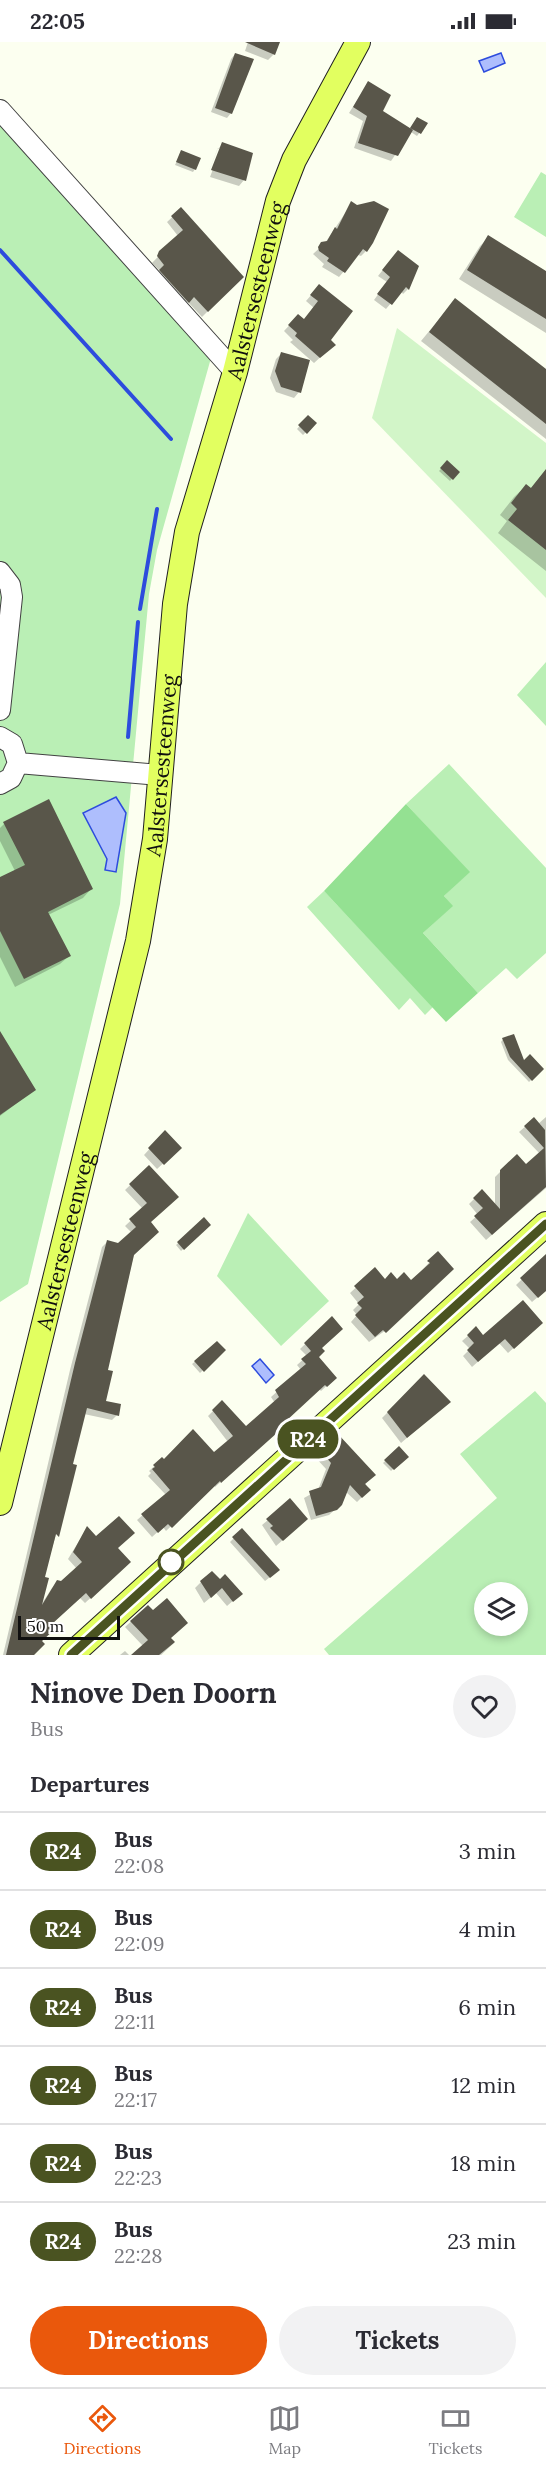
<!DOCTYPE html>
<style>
:root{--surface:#fff;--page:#f2f2f3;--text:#2b2b33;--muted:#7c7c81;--line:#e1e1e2;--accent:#ea580c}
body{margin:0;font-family:Lora,serif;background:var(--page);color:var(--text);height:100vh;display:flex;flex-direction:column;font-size:22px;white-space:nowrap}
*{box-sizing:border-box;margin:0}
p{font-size:20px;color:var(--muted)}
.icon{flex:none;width:33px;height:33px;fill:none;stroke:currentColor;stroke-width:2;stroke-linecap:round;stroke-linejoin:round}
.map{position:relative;height:1613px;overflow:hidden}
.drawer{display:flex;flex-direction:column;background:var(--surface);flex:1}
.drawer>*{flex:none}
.badge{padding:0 12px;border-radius:20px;font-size:21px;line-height:39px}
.controls{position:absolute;left:474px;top:1540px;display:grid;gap:12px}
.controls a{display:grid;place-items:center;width:54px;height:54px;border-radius:50%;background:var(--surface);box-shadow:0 3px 9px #0003;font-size:30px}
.scale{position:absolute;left:18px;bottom:15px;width:102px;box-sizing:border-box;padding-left:6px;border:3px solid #0f0f0f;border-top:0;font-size:16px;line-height:21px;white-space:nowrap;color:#0f0f0f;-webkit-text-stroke:4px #fff;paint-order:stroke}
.map>.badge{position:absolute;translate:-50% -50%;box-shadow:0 0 0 3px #fff}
h2{padding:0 30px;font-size:22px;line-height:54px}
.round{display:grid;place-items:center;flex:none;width:63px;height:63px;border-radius:32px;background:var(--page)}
.overview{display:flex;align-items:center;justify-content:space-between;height:102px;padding:0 30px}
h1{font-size:28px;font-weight:700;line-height:45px}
.primary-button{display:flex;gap:12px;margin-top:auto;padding:12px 30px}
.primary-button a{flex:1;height:69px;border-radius:36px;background:var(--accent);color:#fff;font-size:24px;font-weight:700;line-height:69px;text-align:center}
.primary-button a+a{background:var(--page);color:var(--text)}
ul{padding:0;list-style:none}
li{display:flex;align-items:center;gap:18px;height:78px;padding:0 30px;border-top:2px solid var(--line)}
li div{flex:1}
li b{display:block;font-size:22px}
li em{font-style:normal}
li .badge{min-width:66px;font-weight:700;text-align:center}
.status{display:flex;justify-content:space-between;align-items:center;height:42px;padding:0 30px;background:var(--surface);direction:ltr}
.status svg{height:16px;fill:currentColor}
.menu{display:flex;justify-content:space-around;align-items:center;height:84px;border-top:2px solid var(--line);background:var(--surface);font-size:16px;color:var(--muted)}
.menu a{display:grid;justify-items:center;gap:3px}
.menu .active{color:var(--accent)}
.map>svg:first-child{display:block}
.green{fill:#baefb5;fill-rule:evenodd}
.forest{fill:#94e192}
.pitch{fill:#d2f5c8}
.water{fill:#aebefd;stroke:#2d4cdd;stroke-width:1.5}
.shadow{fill:#0003}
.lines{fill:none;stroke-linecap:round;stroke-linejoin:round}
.stream{stroke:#2d4cdd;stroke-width:4}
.building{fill:#59564a}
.minor-casing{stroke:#424242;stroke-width:22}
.major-casing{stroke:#202020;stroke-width:26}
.minor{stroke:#fff;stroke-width:20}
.major{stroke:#e2ff60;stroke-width:24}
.line-casing{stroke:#fff;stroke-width:14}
.line{stroke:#4a5321;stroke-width:9}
.stop-dot{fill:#fff;stroke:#4a5321;stroke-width:3}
.labels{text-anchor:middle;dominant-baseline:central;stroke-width:6;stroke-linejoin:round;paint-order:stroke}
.street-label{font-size:21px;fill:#0f0f0f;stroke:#fff}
</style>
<div class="status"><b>22:05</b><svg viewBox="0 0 49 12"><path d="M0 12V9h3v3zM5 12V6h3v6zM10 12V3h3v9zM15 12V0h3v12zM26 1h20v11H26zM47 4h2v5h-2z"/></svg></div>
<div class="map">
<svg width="546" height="1613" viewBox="0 0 546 1613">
<rect width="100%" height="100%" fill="#fcfff0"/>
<!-- green -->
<path class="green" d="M0 76 211 316 157 508 149 552 120 862 28 1242 0 1260Z
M541 130 546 133V195L514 175Z
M546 620V684L517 653Z
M449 722 546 826V911L517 937 506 926 478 951 423 891 452 864 444 854 469 830 406 762Z
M324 849 433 965 425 973 410 956 399 968 307 865Z
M248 1171 329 1259 281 1304 217 1234Z
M535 1349 546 1361V1613H329L324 1607 497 1456 460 1412ZM484 1551H518V1584H484Z"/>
<!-- forest -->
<path class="forest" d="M406 762 470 830 444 854 453 864 423 891 478 951 446 980 324 849Z"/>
<!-- pitch -->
<path class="pitch" d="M397 286 546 401V556L372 376Z"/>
<!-- water -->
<path class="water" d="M501 11 505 21 484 30 479 19Z
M116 755 126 771 116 830 105 828 107 817 83 771Z
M260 1317 274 1333 266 1341 252 1324Z"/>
<!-- shadow -->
<path class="shadow" d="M248 0H278L274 12 268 18 245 9Z
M235 12 231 71 227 76 211 70 231 17Z
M368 41 381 70 410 87 415 79 426 82 417 94 411 90 391 119 354 106 363 79 349 71Z
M223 102 244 138 239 144 210 135 221 106H218L207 134 217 108Z
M181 110 195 127 193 130 175 123Z
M352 161 366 209 361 214 358 213 339 235 322 225 324 222 313 212 325 201Z
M181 167 242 235 202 275 188 260 182 265 155 234 160 229 152 221 178 194 167 180Z
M489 195 546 230V291L459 237 480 204Z
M393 215 408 247 403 252 401 249 386 267 374 258 387 240 378 234Z
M319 244 329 298 334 303 314 321 290 300 293 298 284 289 298 274 303 279 314 266 306 259Z
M455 258 546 329V397L421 299Z
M281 312 299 350 294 356 276 350 270 336 276 317Z
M308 375 315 381 303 393 297 387Z
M447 420 458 430 450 439 439 429Z
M546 428V529L498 491 507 479 500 473 514 455 526 444 530 447Z
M4 782 91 847 83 856 48 873 69 914 60 922 15 945 0 915V837L15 829 0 799V786Z
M0 992 34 1048 0 1074Z
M503 997 524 1021 542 1027 529 1040 508 1018 501 1000Z
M546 1075V1146L486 1198 470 1180 478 1173 469 1162 482 1149 495 1164V1135L501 1129 526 1124 540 1112 519 1090 534 1077 538 1082Z
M165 1090 180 1106 157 1127 144 1113Z
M149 1125V1181L134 1212 106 1329 104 1360 117 1373 112 1378 84 1372 71 1423 76 1424 43 1537 41 1563 52 1546 77 1527 68 1517 87 1486 96 1496 116 1506 123 1526 85 1561 80 1556 50 1582 32 1613H3L70 1328 102 1205 108 1199 119 1202 132 1191 125 1184 143 1167 125 1148Z
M204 1177 209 1183 181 1209 176 1203Z
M438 1211 389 1286 369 1300 351 1280 357 1273 353 1268 359 1262 350 1251 375 1228 385 1239 411 1240Z
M546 1214V1248L532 1260 516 1243Z
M332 1276 317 1315 335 1336 321 1349 319 1347 283 1380 280 1387 215 1445 214 1443 166 1489 163 1485 152 1495 137 1478 166 1453 148 1434 151 1431 149 1429 162 1417 164 1419 214 1413 228 1400 208 1374 222 1360 246 1386 275 1361 271 1355 301 1328 297 1323 307 1314 300 1307Z
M536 1286 508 1311 499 1301 472 1325 463 1314 470 1307 462 1299 476 1287 483 1295Z
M217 1301 224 1308 200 1331 192 1322Z
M424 1334 443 1365 401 1401 382 1376Z
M338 1394 369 1448 357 1460 346 1450 341 1462 329 1473 311 1478 304 1456 318 1448 326 1427 315 1415Z
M399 1406 407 1414 391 1429 383 1421Z
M268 1478 301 1482 276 1504 262 1483Z
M241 1489 274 1532 265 1539 230 1500Z
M219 1539 235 1557 227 1564 216 1551 204 1561 195 1546 201 1540Z
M147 1565 174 1601 161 1613H133L143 1604 125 1585Z
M125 1609 129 1613H120Z"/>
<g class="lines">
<!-- stream -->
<path class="stream" d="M0 208 171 397
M140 567 157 467
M128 695 138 580"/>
</g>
<!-- building -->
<path class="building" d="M245 0H280L275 13Z
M235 11 254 17 232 72 215 66Z
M368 39 391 53 383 69 413 88 398 114 358 101 367 74 353 65Z
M417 75 428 81 421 92 410 86Z
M222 100 253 111 246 139 211 128Z
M181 108 201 116 196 128 176 120Z
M351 159 357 163 374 159 389 167 373 201 367 210 363 207 345 231 327 219 329 216 319 209 318 205 321 200 327 199 335 185 337 187Z
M181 165 244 235 208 270 194 255 189 261 159 228 164 223 157 214 159 209 183 188 171 174Z
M488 193 546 229V277L467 228Z
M398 208 419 224 409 248 406 245 392 263 377 252 390 235 382 228Z
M319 242 353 269 331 298 336 303 320 316 295 294 297 291 288 283 298 272 304 277 318 259 310 253Z
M455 256 546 327V382L429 290Z
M281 310 310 318 301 351 281 345 275 329Z
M308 373 317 381 307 392 298 383Z
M447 418 460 430 453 438 440 426Z
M546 427V508L508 478 517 467 511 461 526 442 531 446Z
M49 757 93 847 48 870 71 914 24 937 0 889V835L25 823 3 780Z
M0 989 36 1048 0 1073Z
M514 992 524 1018 530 1012 544 1027 532 1039 510 1015 502 996Z
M534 1075 545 1088 546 1145 492 1193 474 1174 483 1166 473 1156 482 1147 500 1167V1128L517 1112 526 1122 544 1106 524 1084Z
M165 1088 182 1106 164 1123 148 1106Z
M149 1123 179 1155 151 1180 159 1190 134 1213 108 1328 113 1329 106 1359 121 1362 119 1374 87 1366 73 1422 77 1423 59 1495 56 1492 45 1535 49 1536 42 1563 57 1538 61 1539 82 1520 73 1510 87 1484 96 1494 119 1474 135 1491 118 1506 131 1520 91 1557 86 1551 52 1582 56 1586 42 1599 45 1602 34 1613H6L75 1321 107 1198 118 1201 136 1185 129 1177 147 1161 129 1142Z
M204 1175 211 1183 184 1208 177 1200Z
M438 1209 454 1227 386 1291 383 1288 375 1295 355 1273 362 1266 357 1261 364 1255 354 1244 375 1225 385 1237 391 1230 397 1237 404 1230 411 1238 430 1221 427 1219Z
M546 1212V1249L538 1256 520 1236Z
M523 1258 543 1281 514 1307 505 1297 478 1320 467 1308 474 1301 467 1293 476 1284 483 1293Z
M332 1274 343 1287 322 1306 325 1309 319 1315 337 1336 327 1345 325 1343 285 1380 287 1382 221 1441 220 1439 172 1486 168 1482 158 1491 141 1472 170 1448 152 1427 155 1425 153 1423 162 1415 164 1417 193 1387 214 1410 233 1394 212 1368 222 1358 246 1384 279 1355 275 1348 306 1322 301 1317 311 1309 304 1301Z
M217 1299 226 1308 204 1330 194 1319Z
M424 1332 451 1360 407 1396 387 1370Z
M338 1392 376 1433 365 1442 371 1448 362 1456 350 1443 342 1463 337 1468 316 1474 309 1449 321 1445 331 1421 320 1408Z
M399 1404 409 1415 394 1428 384 1418Z
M290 1456 308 1477 283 1499 270 1486 273 1484 266 1477Z
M242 1486 280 1528 270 1536 232 1495Z
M212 1529 220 1537 225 1532 243 1552 233 1560 222 1546 211 1556 200 1539Z
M167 1556 188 1581 171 1596 175 1600 159 1613H131L148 1598 130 1579 148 1563 153 1568Z"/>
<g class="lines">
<!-- minor casing -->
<g class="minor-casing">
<path id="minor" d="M0 68 235 330
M0 530 10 543 12 555 0 668
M0 695 12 702 18 721 11 736 0 742
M18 721 160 733"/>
</g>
<!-- major casing -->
<g class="major-casing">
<g id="major">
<path id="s1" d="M0 1461 138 899 155 797 175 562 187 490 235 330 278 159 294 118 358 0"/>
<path d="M71 1613 546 1182"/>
</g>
</g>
<!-- minor -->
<use href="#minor" class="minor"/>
<!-- major -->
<use href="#major" class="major"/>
</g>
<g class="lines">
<!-- line casing -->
<g class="line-casing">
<path id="line" d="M71 1613 546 1182"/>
</g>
<!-- line -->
<use href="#line" class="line"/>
</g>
<!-- markers -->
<circle class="stop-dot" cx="171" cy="1520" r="12"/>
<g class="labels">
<!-- street labels -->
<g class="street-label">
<text stroke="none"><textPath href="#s1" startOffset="1242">Aalstersesteenweg</textPath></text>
<text stroke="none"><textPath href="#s1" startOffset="756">Aalstersesteenweg</textPath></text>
<text stroke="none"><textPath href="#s1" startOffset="270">Aalstersesteenweg</textPath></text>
</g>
</g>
</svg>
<div class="controls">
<a><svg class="icon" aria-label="layers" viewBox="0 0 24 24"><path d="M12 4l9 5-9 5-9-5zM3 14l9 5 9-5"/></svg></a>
</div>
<div class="scale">50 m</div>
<b class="badge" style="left:308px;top:1397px;background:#4a5321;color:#fff">R24</b>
</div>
<section class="drawer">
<div class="overview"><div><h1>Ninove Den Doorn</h1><p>Bus</p></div><a class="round"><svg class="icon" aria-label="heart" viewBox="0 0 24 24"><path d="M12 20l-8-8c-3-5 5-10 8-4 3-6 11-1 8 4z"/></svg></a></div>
<h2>Departures</h2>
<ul>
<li><span class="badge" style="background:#4a5321;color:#fff">R24</span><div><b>Bus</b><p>22:08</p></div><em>3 min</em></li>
<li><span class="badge" style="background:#4a5321;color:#fff">R24</span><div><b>Bus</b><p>22:09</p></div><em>4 min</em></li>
<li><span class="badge" style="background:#4a5321;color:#fff">R24</span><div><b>Bus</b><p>22:11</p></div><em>6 min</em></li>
<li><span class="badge" style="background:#4a5321;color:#fff">R24</span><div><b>Bus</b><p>22:17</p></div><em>12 min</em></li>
<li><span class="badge" style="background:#4a5321;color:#fff">R24</span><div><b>Bus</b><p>22:23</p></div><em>18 min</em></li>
<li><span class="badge" style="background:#4a5321;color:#fff">R24</span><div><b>Bus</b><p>22:28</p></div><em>23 min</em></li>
</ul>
<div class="primary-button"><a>Directions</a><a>Tickets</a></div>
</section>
<nav class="menu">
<a class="active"><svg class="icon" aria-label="directions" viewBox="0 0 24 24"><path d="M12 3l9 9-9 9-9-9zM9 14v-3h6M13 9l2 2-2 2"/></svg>Directions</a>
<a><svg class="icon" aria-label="map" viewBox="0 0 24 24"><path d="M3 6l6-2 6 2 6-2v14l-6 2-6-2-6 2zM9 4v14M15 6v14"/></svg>Map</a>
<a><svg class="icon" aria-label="tickets" viewBox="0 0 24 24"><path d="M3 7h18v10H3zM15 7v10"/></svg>Tickets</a>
</nav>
